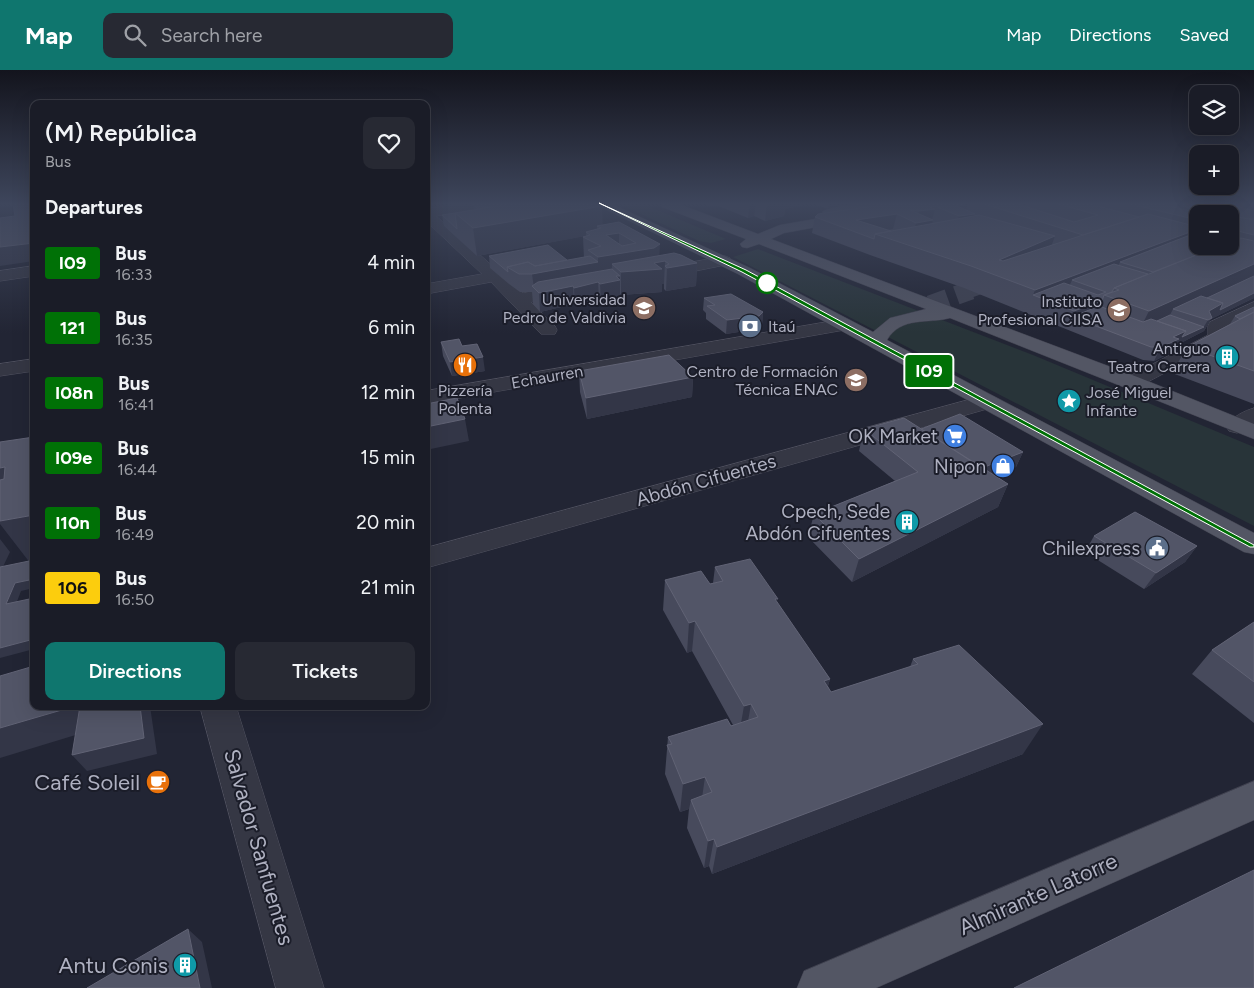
<!DOCTYPE html>
<meta charset="utf-8">
<style>
:root{--surface:#1a1c27;--page:#272933;--text:#f1f3f6;--muted:#9fa1a7;--line:#383a44;--accent:#0f766e}
body{margin:0;font-family:Figtree,sans-serif;background:var(--page);color:var(--text);height:100vh;display:flex;flex-direction:column;font-size:19px;white-space:nowrap}
*{box-sizing:border-box;margin:0}
p{font-size:16px;color:var(--muted)}
.icon{flex:none;width:28px;height:28px;fill:none;stroke:currentColor;stroke-width:2;stroke-linecap:round;stroke-linejoin:round}
.map{position:relative;flex:1;overflow:hidden}
.side{position:absolute;left:30px;top:30px;width:400px;height:610px;display:flex;flex-direction:column;background:var(--surface);border-radius:10px;box-shadow:0 5px 20px #0002,0 0 0 1px var(--line)}
.side>*{flex:none}
.badge{padding:0 10px;border-radius:4px;font-size:18px;line-height:32px}
.buttons{position:absolute;left:1189px;top:15px;display:grid;gap:10px}
.buttons a{display:grid;place-items:center;width:50px;height:50px;border-radius:10px;background:var(--surface);box-shadow:0 5px 20px #0002,0 0 0 1px var(--line);font-size:25px}
.map>.badge{position:absolute;translate:-50% -50%;box-shadow:0 0 0 2px #fff}
h2{padding:0 15px;font-size:19px;line-height:45px}
.round{display:grid;place-items:center;flex:none;width:52px;height:52px;border-radius:10px;background:var(--page)}
.summary{display:flex;align-items:center;justify-content:space-between;height:85px;padding:0 15px}
h1{font-size:24px;font-weight:600;line-height:38px}
.action{display:flex;gap:10px;margin-top:auto;padding:10px 15px}
.action a{flex:1;height:58px;border-radius:10px;background:var(--accent);color:#fff;font-size:20px;font-weight:600;line-height:58px;text-align:center}
.action a+a{background:var(--page);color:var(--text)}
ul{padding:0;list-style:none}
li{display:flex;align-items:center;gap:15px;height:65px;padding:0 15px}
li div{flex:1}
li b{display:block;font-size:19px}
li em{font-style:normal}
li .badge{min-width:55px;font-weight:700;text-align:center}
header{display:flex;align-items:center;gap:30px;box-sizing:border-box;height:70px;padding:0 25px;background:var(--accent);color:#fff}
header strong{font-size:24px}
nav{display:flex;gap:28px;margin-inline-start:auto;font-size:18px}
.search{width:350px;height:45px;background:var(--page);display:flex;align-items:center;gap:12px;box-sizing:border-box;padding:0 18px;border-radius:10px;color:var(--muted);font-size:19px}
.map>svg:first-child{display:block}
.green{fill:#283439}
.lines{fill:none;stroke-linecap:round;stroke-linejoin:round}
.minor-tunnel-far1{stroke:#3e4150;stroke-width:15;stroke-dasharray:15 8;stroke-linecap:butt}
.minor-tunnel{stroke:#3e4150;stroke-width:19;stroke-dasharray:19 9;stroke-linecap:butt}
.minor-casing{stroke:#535462;stroke-width:1}
.major-casing{stroke:#3f404e;stroke-width:1}
.minor{fill:#353744;fill-rule:evenodd}
.major{fill:#535664;fill-rule:evenodd}
.wall{fill:#474a5c;fill-rule:evenodd}
.shaded-wall{fill:#333647}
.building{fill:#525567;stroke:#616375;fill-rule:evenodd}
.line{fill:#007106;stroke:#fff}
.stop-dot{fill:#fff;stroke:#007106;stroke-width:2.5}
.labels{text-anchor:middle;dominant-baseline:central;stroke-width:4;stroke-linejoin:round;paint-order:stroke}
.far-poi-label{font-size:16px;fill:#afb1c1;stroke:#1b1d29;text-anchor:end}
.far-street-label{font-size:16px;fill:#afb1c1;stroke:#1b1d29}
.poi-label{font-size:19px;fill:#afb1c1;stroke:#1b1d29;text-anchor:end}
.street-label{font-size:19px;fill:#afb1c1;stroke:#1b1d29}
.near-poi-label{font-size:22px;fill:#afb1c1;stroke:#1b1d29;text-anchor:end}
.near-street-label{font-size:22px;fill:#afb1c1;stroke:#1b1d29}
</style>
<header>
<strong>Map</strong>
<div class="search"><svg class="icon" aria-label="search" viewBox="0 0 24 24"><circle cx="10" cy="10" r="6"/><path d="M15 15l6 6"/></svg>Search here</div>
<nav><a>Map</a><a>Directions</a><a>Saved</a></nav>
</header>
<div class="map">
<svg width="1254" height="918" viewBox="0 0 1254 918">
<rect width="100%" height="100%" fill="#222534"/>
<!-- green -->
<path class="green" d="M619 134H643L726 169 711 173 699 171Z
M758 179 1033 285 1254 377V456L733 187Z"/>
<g class="lines">
<!-- minor-tunnel-far1 -->
<path class="minor-tunnel-far1" d="M968 221 1004 208"/>
<!-- minor-tunnel -->
<path class="minor-tunnel" d="M930 235 971 220"/>
<!-- minor casing -->
<g class="minor-casing">
<path id="minor" d="M462 134H497L491 138 436 146 523 223 569 215 575 216 577 220 575 224 531 232 555 256 557 260 555 264H541L491 212 426 224V214L482 204 426 151V139Z
M725 186 730 188 733 191 730 194 661 208 653 203 661 198Z
M34 196V206L0 211V201Z
M1254 232V244L1226 258 1227 267 1225 271 1140 316 1133 318 1126 316 1123 312 1126 308 1208 265V256L1210 252Z
M844 249 850 251 853 255 850 259 426 334V321Z
M34 289V301L0 306V294Z
M986 325 994 327 997 332 994 337 426 498V478Z
M1254 338V355L1237 363 1229 361 1226 356C1232 347 1244 341 1254 338Z
M200 636H236L324 918H276Z"/>
</g>
<!-- major casing -->
<g class="major-casing">
<path id="major" d="M595 134H612L750 198 873 262 890 248 926 239 759 174 747 178 742 177 740 174 746 169 662 137 661 134H679L758 164 780 155 850 143 855 144 857 147 855 150 784 163 771 169 1140 308 1254 354V369L950 248C928 254 901 246 887 270L1254 463V484L1244 482 738 204Z
M856 134H888L882 138 829 146 822 142 829 138Z
M1254 711V750L876 918H797L804 901Z"/>
</g>
<!-- minor -->
<use href="#minor" class="minor"/>
<!-- major -->
<use href="#major" class="major"/>
</g>
<!-- wall -->
<path class="wall" d="M705 134H807L785 139 784 146 765 151 754 146 748 148 716 135 710 136Z
M815 134H848L828 139Z
M889 134H1254V228L1211 249 1204 261 1175 276 1172 282 1154 291 1143 290 964 218 870 185 812 163 815 147ZM1198 144H1230V176H1198Z
M473 135 603 155 619 152 660 186 697 193 696 216 666 221 664 219V214H662V222L621 225 620 224V228L601 232 599 230 575 236 574 234 540 242 533 234 532 222H520L509 214 490 198 489 186 567 190 584 188 583 167 584 166 477 186 444 156 442 145 474 140Z
M704 228 763 242 762 255 757 259 726 264 706 249V243L703 240Z
M1254 237V334L1172 303 1187 277 1230 254 1235 246Z
M441 272 462 276 485 301 452 306 443 286Z
M579 301 693 307 692 327 587 349 580 322Z
M864 359H921L1023 382 1016 397 995 405 1008 414 998 437 852 512 808 467 814 444 895 411 859 381Z
M1094 466 1197 476 1185 492 1144 519 1085 482Z
M715 497 777 533 830 609 828 616 831 622 910 597 913 589 1023 684 712 804 709 796 704 798 687 758 689 739 680 742 665 704 668 667 733 655 692 581 687 583 663 540 665 510 710 514 713 513Z
M1254 552V653L1192 604 1212 580Z"/>
<!-- shaded-wall -->
<path class="shaded-wall" d="M426 134H441L426 136Z
M750 134H756L754 146 748 148Z
M767 134H807L785 139 784 146 765 151Z
M829 134H848L828 139Z
M963 134H968L964 145 975 144 970 160 954 162 959 146 955 135Z
M1004 134H1027L1024 142Z
M602 136 603 163 601 158 597 156V164L586 162V166L477 186 473 158Z
M935 136 934 139H935L932 150H933L929 166 912 169 919 141 930 137Z
M897 144 893 159 862 164 856 150Z
M1198 159V164L1120 192 1112 209 1072 210 1064 228 1033 225 1035 220Z
M619 163V184L660 174 659 192 665 191 664 214H662V222L621 225V202L612 194V207L534 218 532 204 598 192V187L606 165Z
M1055 166 1048 185 1002 207 999 190Z
M34 173V191L0 196V177Z
M697 193 696 216 666 221 667 198Z
M1254 194V211L1203 234 1173 239 1167 251 1137 265 1149 241Z
M616 206H620V228L601 232 600 214Z
M598 212 599 230 575 236 574 218Z
M573 216 574 234 540 242 539 223Z
M1254 223V228L1211 249 1204 261 1200 263 1208 250 1209 241 1223 233Z
M1102 231 1093 249 1072 247 1074 241Z
M763 242 762 255 757 259 726 264 727 250Z
M1204 257 1200 263 1175 276 1172 282 1154 291 1161 277 1173 267 1186 261Z
M483 287 485 301 452 306 450 292Z
M693 307 692 327 587 349 586 328Z
M465 349 469 371 426 380V357Z
M1023 382 1016 397 972 415 978 399Z
M5 397 34 438 0 451V398Z
M1008 414 998 437 852 512 859 489Z
M34 445V498L0 454V451Z
M0 469 10 482 0 503Z
M1197 476 1185 492 1144 519 1156 503Z
M34 509V518L21 521 13 542 6 534 15 513Z
M695 551 692 581 687 583 689 553Z
M34 569V579L0 588V578Z
M830 609 821 638 824 611Z
M751 634 746 663 739 665 744 636Z
M72 636H107L92 660 0 688V658Z
M140 636H150L157 684 87 701 72 685Z
M1043 654 1023 684 712 804 717 777Z
M705 707 701 735 691 730 689 739 680 742 683 714Z
M714 769 709 796 704 798 708 771Z
M188 859 202 872 212 918H200Z"/>
<!-- building -->
<path class="building" d="M13 134H34V173L0 177V148L15 146Z
M482 134H509L478 139 473 135Z
M509 134H599L602 136 473 158 455 143Z
M889 134H963L955 135 975 144 959 146 935 136 930 137 935 139 919 141 910 140 933 150 916 153 897 144 856 150 891 161 875 164 874 169 815 147 818 144Z
M984 134H1018L1074 152 1098 145 1058 134H1090L1139 147 1083 165Z
M1130 134H1162L1202 144H1198V150Z
M1176 134H1228L1254 141V149H1251L1237 147 1230 150V144H1218L1210 142 1207 143Z
M1210 142 1218 144H1205Z
M455 143 457 159 442 145Z
M1148 144 1198 157V159L1035 220 971 196 875 164 979 145 1055 166 999 190 1003 191Z
M1237 147 1254 150V165L1230 159V150Z
M619 152 660 174 654 178 598 187 588 180 601 176 583 167 590 165 586 162 601 158 597 156ZM619 163 636 173 622 176 606 165Z
M1198 162V176H1219L1153 202 1120 192Z
M1241 168 1254 171V194L1149 241 1104 225 1119 220 1114 218 1219 176H1230V172Z
M548 175 567 190 535 196 528 192 507 197 508 202 489 186Z
M674 183 681 185 697 193 667 198 665 196 669 194 665 191 654 193 662 199 621 202 612 194Z
M590 186 598 192 532 204H519L507 197 528 192 535 196Z
M1114 194 1148 204 1114 218 1112 222 1104 225 1102 231 1074 241 1033 225 1064 213 1098 225 1106 222 1072 210Z
M612 199 620 206H616L620 210 600 214 598 212 574 218 573 216 539 223 532 216 538 212Z
M1254 206V223L1220 240 1223 233 1207 228Z
M731 224 763 242 759 246 727 250 707 236 715 235 704 228Z
M1201 226 1223 233 1209 241 1212 248 1208 250 1173 239Z
M1099 236 1143 252 1151 249 1186 261 1173 267 1179 269 1161 277H1151L1072 247Z
M1254 237V242L1240 249 1235 246Z
M1254 242V301L1187 277Z
M1170 245 1204 257 1182 267 1186 261 1157 251Z
M459 269 462 276 477 274 483 287 450 292 441 272Z
M669 285 693 307 586 328 579 301Z
M457 328 465 349 426 357V334Z
M960 344 1023 382 982 398 921 359Z
M904 348 1008 414 859 489 814 444 918 402 864 359Z
M34 367V445L0 451V410L4 409 5 397 0 398V372Z
M1135 442 1197 476 1156 503 1094 466Z
M750 489 778 529H775L830 609 824 611 831 622 918 594 913 589 959 575 1043 654 717 777 714 769 708 771 691 730 712 722 705 707 683 714 667 675 672 674 668 667 727 649 731 656 758 647 751 634 744 636 695 551 689 553 665 510 701 501 710 514 723 511 715 497Z
M34 490V509L15 513 6 534 34 528V545L32 560 34 562V569L0 578V497Z
M34 545V559L32 560Z
M1254 552V612L1212 580Z
M34 596V636H72V637L0 658V606Z
M80 636H140L144 668 72 685Z
M1254 800V918H1014Z
M188 859 200 918H87Z"/>
<!-- sky -->
<linearGradient id="sky" x2="0" y2="1"><stop stop-color="#13141d"/><stop offset="0.51" stop-color="#3e465c"/><stop offset="1" stop-color="#3e465c" stop-opacity="0"/></linearGradient>
<rect width="1254" height="263" fill="url(#sky)"/>
<!-- line -->
<path class="line" d="M599 133 746 200 1254 475V477H1250L742 202Z"/>
<!-- icons -->
<defs>
<g id="university-disc" transform="scale(1.25)"><circle r="9.5" fill="#8d6e63" stroke="#1b1d29"/><path d="M0-5L7-2L0 1L-7-2ZM-4 1L0 2.5L4 1V4Q0 6-4 4Z" fill="#fff"/></g>
<g id="bank-disc" transform="scale(1.25)"><circle r="9.5" fill="#5c6f8a" stroke="#1b1d29"/><path d="M-6-4H6V4H-6ZM0-2.3a2.3 2.3 0 1 0 0 4.6a2.3 2.3 0 1 0 0-4.6Z" fill="#fff"/></g>
<g id="building-disc" transform="scale(1.25)"><circle r="9.5" fill="#0f9aa8" stroke="#1b1d29"/><path d="M-4-6H4V6H1V3H-1V6H-4ZM-2.5-4.3h1.7v1.8h-1.7ZM.8-4.3h1.7v1.8H.8ZM-2.5-1h1.7V.8h-1.7ZM.8-1h1.7V.8H.8Z" fill="#fff"/></g>
<g id="restaurant-disc" transform="scale(1.25)"><circle r="9.5" fill="#e8710a" stroke="#1b1d29"/><path d="M-5-6h1v4h1v-4h1v4h1v-4h1v5L-1.5 .5V6h-2V.5L-5-1ZM5-6V6H3V1.5H1.5Q1.5-4 5-6Z" fill="#fff"/></g>
<g id="sight-disc" transform="scale(1.25)"><circle r="9.5" fill="#0f9aa8" stroke="#1b1d29"/><path d="M0-6L1.8-2.2L6-1.7L2.9 1.2L3.7 5.4L0 3.3L-3.7 5.4L-2.9 1.2L-6-1.7L-1.8-2.2Z" fill="#fff"/></g>
<g id="supermarket-disc" transform="scale(1.25)"><circle r="9.5" fill="#3f7fe0" stroke="#1b1d29"/><path d="M-6-5.5h2.5l.6 2H6L4.5 2H-2.5L-4.4-4H-6ZM-1.5 3.2a1.3 1.3 0 1 0 .1 0ZM3 3.2a1.3 1.3 0 1 0 .1 0Z" fill="#fff"/></g>
<g id="shop-disc" transform="scale(1.25)"><circle r="9.5" fill="#3f7fe0" stroke="#1b1d29"/><path d="M-5-2.5h2.3a2.7 3.5 0 0 1 5.4 0H5L5.5 6h-11ZM-1.5-2.5h3a1.5 2.3 0 0 0-3 0Z" fill="#fff"/></g>
<g id="civic-disc" transform="scale(1.25)"><circle r="9.5" fill="#5c6f8a" stroke="#1b1d29"/><path d="M-.6-6.5H3V-4.5H.6V-3L4-1V1h2V6H-6V1h2V-1L-.6-3ZM-1.2 2.5V6h2.4V2.5Z" fill="#fff"/></g>
<g id="cafe-disc" transform="scale(1.25)"><circle r="9.5" fill="#e8710a" stroke="#1b1d29"/><path d="M-5.5-4.5H6V0H3Q3 3.5 0 3.5H-2.5Q-5.5 3.5-5.5 0ZM3-3.2v2h1.7v-2ZM-6 4.5H4V6H-6Z" fill="#fff"/></g>
</defs>
<g fill-rule="evenodd">
<use href="#university-disc" x="644" y="238"/>
<use href="#university-disc" x="1119" y="240"/>
<use href="#bank-disc" x="750" y="256"/>
<use href="#building-disc" x="1227" y="287"/>
<use href="#restaurant-disc" x="465" y="295"/>
<use href="#university-disc" x="856" y="310"/>
<use href="#sight-disc" x="1069" y="331"/>
<use href="#supermarket-disc" x="955" y="366"/>
<use href="#shop-disc" x="1003" y="396"/>
<use href="#building-disc" x="907" y="452"/>
<use href="#civic-disc" x="1157" y="478"/>
<use href="#cafe-disc" x="158" y="712"/>
<use href="#building-disc" x="185" y="895"/>
</g>
<!-- markers -->
<circle class="stop-dot" cx="767" cy="213" r="10"/>
<g class="labels">
<!-- far-poi labels -->
<g class="far-poi-label">
<text x="626" y="229">Universidad<tspan x="626" dy="18">Pedro de Valdivia</tspan></text>
<text x="1102" y="231">Instituto<tspan x="1102" dy="18">Profesional CIISA</tspan></text>
<text x="768" y="256" text-anchor="start">Itaú</text>
<text x="1210" y="278">Antiguo<tspan x="1210" dy="18">Teatro Carrera</tspan></text>
<text x="838" y="301">Centro de Formación<tspan x="838" dy="18">Técnica ENAC</tspan></text>
<text x="465" y="320" text-anchor="middle">Pizzería<tspan x="465" dy="18">Polenta</tspan></text>
<text x="1086" y="322" text-anchor="start">José Miguel<tspan x="1086" dy="18">Infante</tspan></text>
</g>
<!-- far-street labels -->
<g class="far-street-label">
<text transform="translate(547 307) rotate(-10)">Echaurren</text>
</g>
<!-- poi labels -->
<g class="poi-label">
<text x="938" y="366">OK Market</text>
<text x="986" y="396">Nipon</text>
<text x="890" y="441">Cpech, Sede<tspan x="890" dy="22">Abdón Cifuentes</tspan></text>
<text x="1140" y="478">Chilexpress</text>
</g>
<!-- street labels -->
<g class="street-label">
<text transform="translate(706 410) rotate(-16)">Abdón Cifuentes</text>
</g>
<!-- near-poi labels -->
<g class="near-poi-label">
<text x="140" y="712">Café Soleil</text>
<text x="168" y="895">Antu Conis</text>
</g>
<!-- near-street labels -->
<g class="near-street-label">
<text transform="translate(259 777) rotate(74)">Salvador Sanfuentes</text>
<text transform="translate(1038 824) rotate(-24)">Almirante Latorre</text>
</g>
</g>
</svg>
<div class="buttons">
<a><svg class="icon" aria-label="layers" viewBox="0 0 24 24"><path d="M12 4l9 5-9 5-9-5zM3 14l9 5 9-5"/></svg></a>
<a>+</a>
<a>−</a>
</div>
<b class="badge" style="left:929px;top:301px;background:#007106;color:#fff">I09</b>
<section class="side">
<div class="summary"><div><h1>(M) República</h1><p>Bus</p></div><a class="round"><svg class="icon" aria-label="heart" viewBox="0 0 24 24"><path d="M12 20l-8-8c-3-5 5-10 8-4 3-6 11-1 8 4z"/></svg></a></div>
<h2>Departures</h2>
<ul>
<li><span class="badge" style="background:#007106;color:#fff">I09</span><div><b>Bus</b><p>16:33</p></div><em>4 min</em></li>
<li><span class="badge" style="background:#007106;color:#fff">121</span><div><b>Bus</b><p>16:35</p></div><em>6 min</em></li>
<li><span class="badge" style="background:#007106;color:#fff">I08n</span><div><b>Bus</b><p>16:41</p></div><em>12 min</em></li>
<li><span class="badge" style="background:#007106;color:#fff">I09e</span><div><b>Bus</b><p>16:44</p></div><em>15 min</em></li>
<li><span class="badge" style="background:#007106;color:#fff">I10n</span><div><b>Bus</b><p>16:49</p></div><em>20 min</em></li>
<li><span class="badge" style="background:#fccd0d;color:#111">106</span><div><b>Bus</b><p>16:50</p></div><em>21 min</em></li>
</ul>
<div class="action"><a>Directions</a><a>Tickets</a></div>
</section>
</div>
